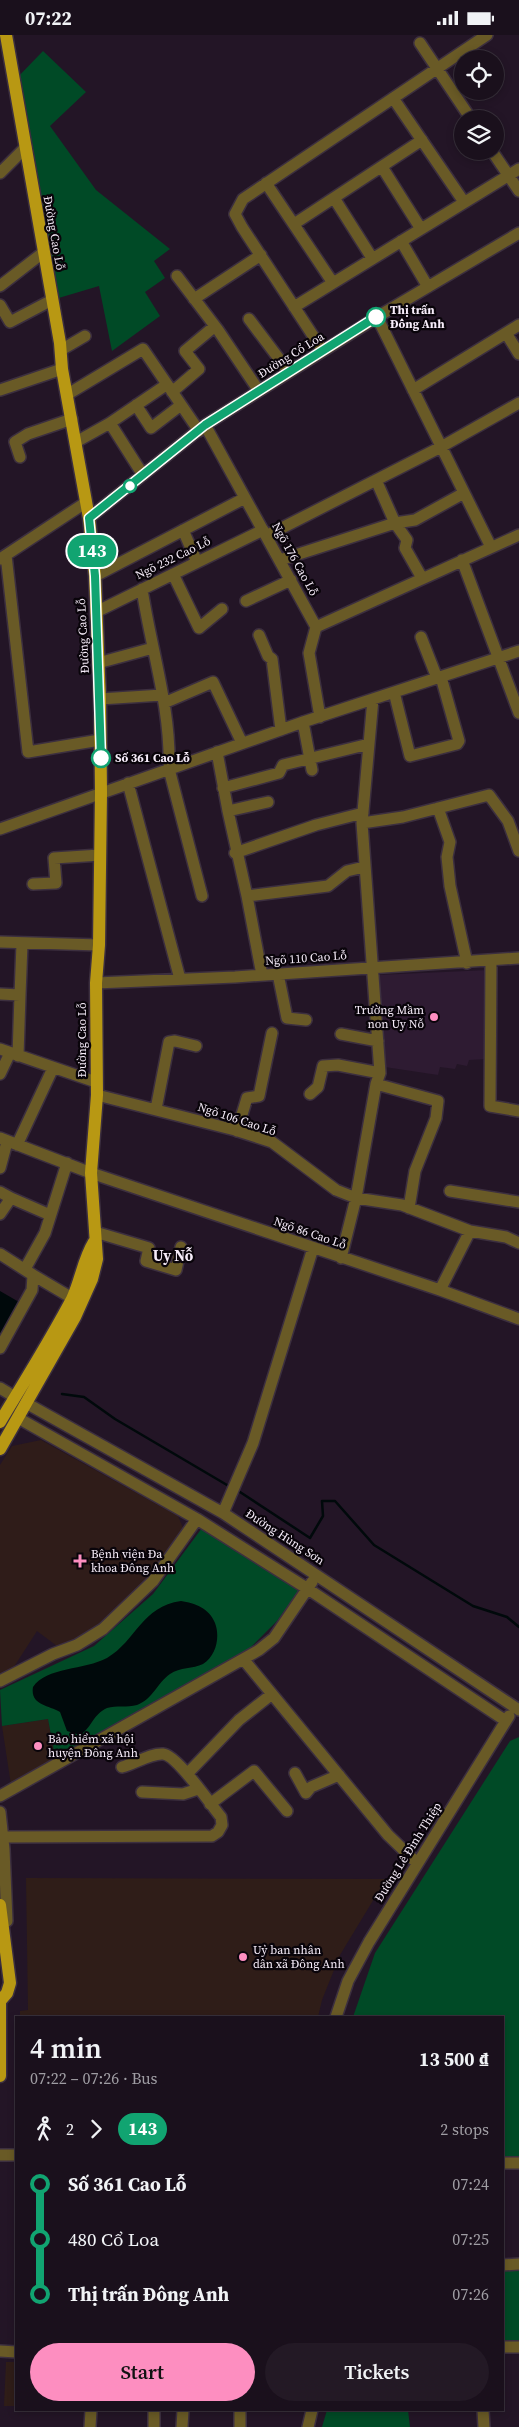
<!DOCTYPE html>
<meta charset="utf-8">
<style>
:root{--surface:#1a101c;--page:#231925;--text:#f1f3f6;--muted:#9f9da3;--line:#38303b;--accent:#fd8ec0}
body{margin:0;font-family:"Source Serif 4",serif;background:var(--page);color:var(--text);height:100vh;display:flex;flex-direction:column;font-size:19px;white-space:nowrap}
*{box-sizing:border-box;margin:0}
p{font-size:16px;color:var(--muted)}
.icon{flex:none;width:28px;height:28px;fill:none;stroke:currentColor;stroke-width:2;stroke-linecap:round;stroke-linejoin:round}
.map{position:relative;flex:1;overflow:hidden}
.drawer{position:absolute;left:15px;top:1981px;width:489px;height:395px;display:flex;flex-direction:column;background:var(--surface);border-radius:0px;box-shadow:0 2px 8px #0003,0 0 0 1px var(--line)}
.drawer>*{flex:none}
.badge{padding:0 10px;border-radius:16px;font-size:18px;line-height:32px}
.controls{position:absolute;left:454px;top:15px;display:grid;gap:10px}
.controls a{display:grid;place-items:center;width:50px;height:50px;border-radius:50%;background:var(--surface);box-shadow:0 2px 8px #0003,0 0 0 1px var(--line);font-size:25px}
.map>.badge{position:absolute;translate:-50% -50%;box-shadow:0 0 0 2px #fff}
.legs{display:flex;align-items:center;gap:8px;height:55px;padding:0 15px;font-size:16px}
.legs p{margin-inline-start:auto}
.headline{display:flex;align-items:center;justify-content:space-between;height:85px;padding:0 15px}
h1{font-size:28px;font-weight:600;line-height:38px}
.action{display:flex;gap:10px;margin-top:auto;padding:10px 15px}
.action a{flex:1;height:58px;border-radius:30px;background:var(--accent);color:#111;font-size:20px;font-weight:600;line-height:58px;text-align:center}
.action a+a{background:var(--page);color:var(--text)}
ul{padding:0 15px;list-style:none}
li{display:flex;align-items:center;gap:18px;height:55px;font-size:19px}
li i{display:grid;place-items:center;width:8px;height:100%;margin:0 6px;background:currentColor}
li i::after{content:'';width:12px;height:12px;margin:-6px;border:4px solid;border-radius:50%;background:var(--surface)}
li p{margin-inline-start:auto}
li:first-child i{background:linear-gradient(#0000 50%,currentColor 0)}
li:last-child i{background:linear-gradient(currentColor 50%,#0000 0)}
.status{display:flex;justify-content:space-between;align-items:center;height:35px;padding:0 25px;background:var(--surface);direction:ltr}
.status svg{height:14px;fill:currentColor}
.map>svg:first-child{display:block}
.commercial{fill:#2f1d18}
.built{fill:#2e1b32}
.medical{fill:#2f1c19}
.green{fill:#004a26}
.water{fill:#00090b}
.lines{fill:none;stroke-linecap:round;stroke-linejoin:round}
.stream{stroke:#00090b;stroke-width:2.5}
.minor-casing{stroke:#3c2f3f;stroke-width:14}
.major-casing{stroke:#3c2f3f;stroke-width:15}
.minor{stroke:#695a26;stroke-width:11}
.major{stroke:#b89813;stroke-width:12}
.line-1-casing{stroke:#fff;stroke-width:11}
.line-1{stroke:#11a471;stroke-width:8}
.stop-1-dot{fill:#fff;stroke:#11a471;stroke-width:2.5}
.poi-dot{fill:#fd8ec0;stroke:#09040a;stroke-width:2}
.labels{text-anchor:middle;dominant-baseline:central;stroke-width:4.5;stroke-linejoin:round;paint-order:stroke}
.street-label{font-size:12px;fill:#f7edfa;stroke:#09040a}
.stop-label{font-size:12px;font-weight:bold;fill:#f7edfa;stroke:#09040a;text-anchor:start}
.poi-label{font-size:12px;fill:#f7edfa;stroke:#09040a;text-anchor:start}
.quarter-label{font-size:15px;font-weight:bold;fill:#f7edfa;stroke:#09040a}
</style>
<div class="status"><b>07:22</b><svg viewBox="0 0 49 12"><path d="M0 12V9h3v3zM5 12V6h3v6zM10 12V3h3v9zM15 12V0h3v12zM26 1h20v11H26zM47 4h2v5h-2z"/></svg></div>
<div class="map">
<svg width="519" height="2392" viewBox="0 0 519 2392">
<rect width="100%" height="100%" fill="#231526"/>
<!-- commercial -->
<path class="commercial" d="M48 1684 56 1727 11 1750 2 1691Z
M26 1843 386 1844 340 1920 322 1965 318 1982H20V1976L28 1975Z
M6 2327H16V2371H4Z"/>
<!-- built -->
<path class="built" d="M489 935 487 1024 469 1025 467 1031 457 1029 455 1034 440 1032 438 1040 385 1032 378 940Z"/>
<!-- medical -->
<path class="medical" d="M41 1405 178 1481 184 1495 136 1556 108 1585 61 1614 37 1596 10 1638 6 1640 0 1639V1430L12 1411Z"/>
<!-- green -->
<path class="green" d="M43 16 86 57 50 91 96 155 170 214 154 226 165 243 145 257 160 281 112 316 99 251 52 265 14 46Z
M202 1493 300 1554 277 1586 245 1618 56 1727 48 1684 2 1691 0 1655 94 1611 153 1559Z
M519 1702V2128L503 2127 502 1982H353L375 1918 510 1706Z
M503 2236H519V2305H503Z
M327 2375H408L410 2392H322Z"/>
<!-- water -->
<path class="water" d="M0 1256 19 1267 0 1303Z
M181 1566C195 1568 209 1573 215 1588 220 1601 217 1620 203 1629 193 1634 180 1632 170 1639 157 1648 153 1664 137 1670 127 1673 116 1670 107 1673 93 1679 91 1694 80 1700L67 1696 60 1677C48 1670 30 1670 33 1652 46 1632 85 1635 107 1623 136 1606 142 1571 181 1566Z"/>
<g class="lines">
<!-- stream -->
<path class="stream" d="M62 1359 84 1362 115 1384 227 1450
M240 1457 310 1503 323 1481 322 1466H335L374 1510 473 1571 507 1582 519 1592"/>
<!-- minor casing -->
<g class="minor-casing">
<path id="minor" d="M420 8 471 84
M393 63 464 167
M492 116 519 156
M382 132 421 194
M0 138 26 112
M266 148 333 248
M334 163 372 223
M294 189 422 105
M401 206 428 252
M177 241 218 295 259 356
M0 251 44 217
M194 264 261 220
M0 270 10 287 52 265
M294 272 519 134
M377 282 491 512
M249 284 289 337
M506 298 519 319
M61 315 85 301
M323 316 242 192 235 179 243 164 487 0
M0 355 62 334
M413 355 519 290
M172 357 199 334 185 316 215 291
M68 359 143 314 199 396
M136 370 151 393 181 370
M110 388 166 350
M205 390 316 592 309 618 320 682
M76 407 110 388 143 440
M20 422 15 407 28 399 72 384
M376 445 395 488 415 485 464 458
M89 483 205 390 377 282 519 198
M183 495 197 527
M266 501 441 412 519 368
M6 520 28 717 100 705
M0 524 85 468
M280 525 395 488 407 505 405 513 422 543
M462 525 519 678
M173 539 199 593 222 574
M95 541 245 463
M142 554C151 614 171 673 169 734L202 861
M246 566 291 545
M96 577 263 495
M316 592 519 500
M259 600 268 621 272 624 281 695
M421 602 437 643
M98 628 153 613
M394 657 410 721 457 709 459 706 441 642
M100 664 162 660
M164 668 213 647 242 708
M303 687 312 735
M217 717 228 776 268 767
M128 748 180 944
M223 753 279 738 283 730 369 709
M438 773 450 807 447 822 450 851 467 928
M228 776 247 861 262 940
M362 788 403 782 489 760 508 786 519 816
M0 794 303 687 519 616
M235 818 316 790 363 778
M33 849 56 848 54 823 100 820
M247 861 328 851 347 836 364 832
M0 907 99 910
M491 927 490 1071 519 1076
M278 939 287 983 306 985
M96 948 235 942 519 923
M0 959 20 960 22 909
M341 999 378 1006
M0 1014 96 1047
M18 1021 20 960
M0 1039 10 1018
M376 1049 438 1066 436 1083 415 1136 409 1173
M310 1059 318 1052 323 1031 338 1030 380 1038
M97 1060 235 1095 272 1107 336 1155 356 1163 402 1170 470 1196 506 1202 519 1208
M156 1074 169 1007 175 1006 196 1011
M237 1096 247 1063 259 1061 272 998
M0 1103 91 1138 440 1255 519 1284
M17 1110 53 1033
M0 1133 7 1107
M450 1156 519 1167
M0 1157 11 1163 0 1179
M11 1163 50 1180
M95 1197 149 1213 146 1226 176 1235 181 1212
M0 1219 33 1240 32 1255 0 1313
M341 1223 356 1163 376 1049 380 1038 362 788 373 664
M25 1234 45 1198 67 1128
M33 1240 72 1263
M440 1255 470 1196
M0 1353 15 1362
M26 1368 223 1478 519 1675
M18 1383 197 1484 308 1554 506 1686
M223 1478 253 1408 313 1213
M244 1625 388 1800 417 1828
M0 1646 53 1619 77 1610 103 1594 153 1546 197 1484
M188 1738 239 1685 272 1659
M295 1738 306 1758 311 1752 339 1740
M142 1757 183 1759 198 1754
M0 1761 259 1615 274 1603 312 1547
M210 1769 254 1736 287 1776
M0 1777 4 1814 7 1886
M3 1802 212 1801 218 1797 222 1790 221 1782C211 1770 177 1720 163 1719 151 1718 134 1729 122 1732
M336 1982 348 1946 369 1907 509 1681
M0 2120H16
M502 2128H519
M502 2230 519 2229
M502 2312H519
M0 2316 16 2317
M240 2375V2392
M483 2375 484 2392
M90 2392 91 2375
M154 2392V2375
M182 2392 183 2375
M308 2392 312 2375"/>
</g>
<!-- major casing -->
<g class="major-casing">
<path id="major" d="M0 1387C24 1347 50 1306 72 1264 81 1245 83 1225 94 1207
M0 1414 75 1282 92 1244 97 1224 91 1138 97 1060 96 948 99 910 101 758 100 664 95 541 89 483 62 334 60 308 6 0
M0 1870 10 1948 7 1958 0 1966
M0 1965V2041"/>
</g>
<!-- minor -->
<use href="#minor" class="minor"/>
<!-- major -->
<use href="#major" class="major"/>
</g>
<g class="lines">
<!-- line-1 casing -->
<g class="line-1-casing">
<path id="line-1" d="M101 723 95 541 89 483 205 390 376 282"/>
</g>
<!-- line-1 -->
<use href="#line-1" class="line-1"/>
</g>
<!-- markers -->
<g class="stop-1-dot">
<circle cx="376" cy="282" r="9"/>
<circle cx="130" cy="451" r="6"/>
<circle cx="101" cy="723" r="9"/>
</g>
<g class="poi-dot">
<circle cx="434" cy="982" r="5"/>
<path d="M77.5 1518.5h5v5h5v5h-5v5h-5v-5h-5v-5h5z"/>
<circle cx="38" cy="1711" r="5"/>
<circle cx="243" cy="1922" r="5"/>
</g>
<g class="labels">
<!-- street labels -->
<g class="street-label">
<text transform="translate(54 198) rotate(80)">Đường Cao Lỗ</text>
<text transform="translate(291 320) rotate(-32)">Đường Cổ Loa</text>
<text transform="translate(173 523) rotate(-26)">Ngõ 232 Cao Lỗ</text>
<text transform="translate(295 524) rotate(61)">Ngõ 176 Cao Lỗ</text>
<text transform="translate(83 601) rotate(-93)">Đường Cao Lỗ</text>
<text transform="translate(306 923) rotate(-4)">Ngõ 110 Cao Lỗ</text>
<text transform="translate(82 1005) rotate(-90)">Đường Cao Lỗ</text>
<text transform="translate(237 1084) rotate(18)">Ngõ 106 Cao Lỗ</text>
<text transform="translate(310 1198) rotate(19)">Ngõ 86 Cao Lỗ</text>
<text transform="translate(285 1502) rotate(33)">Đường Hùng Sơn</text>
<text transform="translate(408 1817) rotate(-58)">Đường Lê Đình Thiệp</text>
</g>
<!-- stop labels -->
<g class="stop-label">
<text x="390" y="275">Thị trấn<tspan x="390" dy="14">Đông Anh</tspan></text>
<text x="115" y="723">Số 361 Cao Lỗ</text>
</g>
<!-- poi labels -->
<g class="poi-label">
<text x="424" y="975" text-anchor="end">Trường Mầm<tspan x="424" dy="14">non Uy Nỗ</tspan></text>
<text x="91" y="1519">Bệnh viện Đa<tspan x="91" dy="14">khoa Đông Anh</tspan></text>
<text x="48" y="1704">Bảo hiểm xã hội<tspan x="48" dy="14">huyện Đông Anh</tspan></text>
<text x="253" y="1915">Uỷ ban nhân<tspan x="253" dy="14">dân xã Đông Anh</tspan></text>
</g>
<!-- quarter labels -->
<g class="quarter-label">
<text x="173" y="1220">Uy Nỗ</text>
</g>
</g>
</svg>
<div class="controls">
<a><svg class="icon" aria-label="locate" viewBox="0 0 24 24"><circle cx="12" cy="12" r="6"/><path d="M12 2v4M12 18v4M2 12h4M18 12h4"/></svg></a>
<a><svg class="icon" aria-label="layers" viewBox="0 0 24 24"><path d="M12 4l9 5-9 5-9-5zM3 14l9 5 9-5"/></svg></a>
</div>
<b class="badge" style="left:92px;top:516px;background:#11a471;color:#fff">143</b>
<section class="drawer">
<div class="headline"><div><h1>4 min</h1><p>07:22 – 07:26 · Bus</p></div><b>13 500 ₫</b></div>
<div class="legs"><svg class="icon" aria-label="walk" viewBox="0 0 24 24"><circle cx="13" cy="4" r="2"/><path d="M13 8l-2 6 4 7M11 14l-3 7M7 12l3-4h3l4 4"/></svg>2<svg class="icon" aria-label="forward" viewBox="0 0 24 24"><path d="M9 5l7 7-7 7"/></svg><b class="badge" style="background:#11a471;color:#fff">143</b><p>2 stops</p></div>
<ul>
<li><i style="color:#11a471"></i><b>Số 361 Cao Lỗ</b><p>07:24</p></li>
<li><i style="color:#11a471"></i><span>480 Cổ Loa</span><p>07:25</p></li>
<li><i style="color:#11a471"></i><b>Thị trấn Đông Anh</b><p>07:26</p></li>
</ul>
<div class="action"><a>Start</a><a>Tickets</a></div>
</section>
</div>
